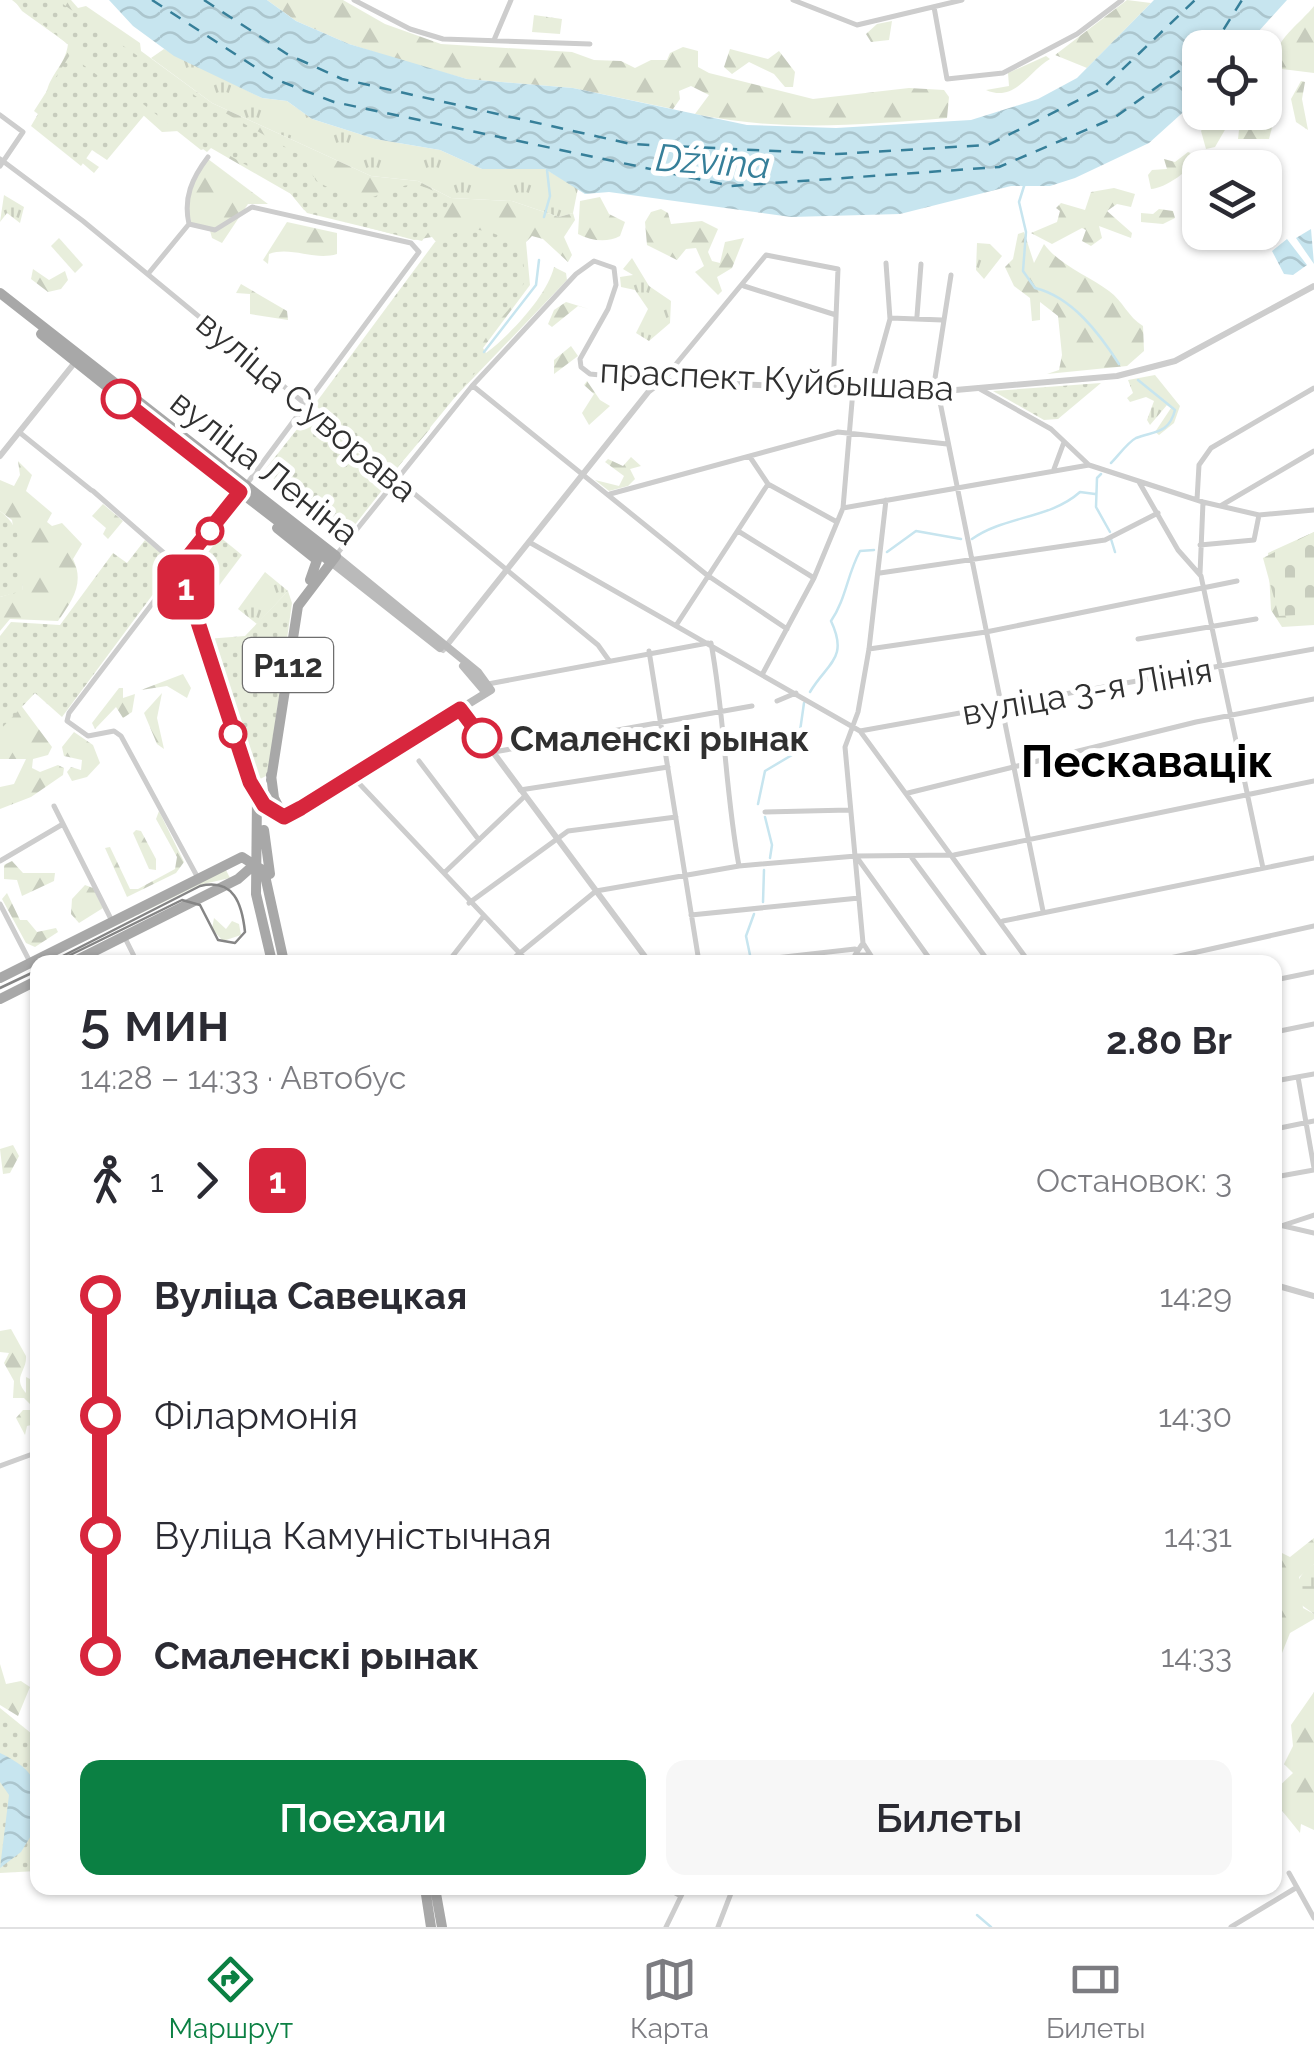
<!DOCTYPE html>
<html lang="ru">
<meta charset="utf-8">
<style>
:root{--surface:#fff;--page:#f7f7f7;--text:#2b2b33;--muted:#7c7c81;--line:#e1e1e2;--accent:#0b8043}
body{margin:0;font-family:Raleway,sans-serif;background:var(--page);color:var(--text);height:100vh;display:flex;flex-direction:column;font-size:38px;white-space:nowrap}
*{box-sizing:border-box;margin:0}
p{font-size:32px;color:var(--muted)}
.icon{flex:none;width:55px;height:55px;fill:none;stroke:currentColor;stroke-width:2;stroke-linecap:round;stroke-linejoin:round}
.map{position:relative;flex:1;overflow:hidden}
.panel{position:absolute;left:30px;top:955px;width:1252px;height:940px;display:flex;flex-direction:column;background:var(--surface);border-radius:20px;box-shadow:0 2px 8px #0004}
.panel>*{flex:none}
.badge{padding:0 20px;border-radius:15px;font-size:35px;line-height:65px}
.buttons{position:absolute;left:1182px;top:30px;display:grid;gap:20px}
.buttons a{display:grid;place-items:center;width:100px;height:100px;border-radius:20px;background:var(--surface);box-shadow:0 2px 8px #0004;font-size:50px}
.map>.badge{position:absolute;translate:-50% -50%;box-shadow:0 0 0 5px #fff}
.legs{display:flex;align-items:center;gap:15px;height:110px;padding:0 50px;font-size:32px}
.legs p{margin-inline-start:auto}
.overview{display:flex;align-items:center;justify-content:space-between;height:170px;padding:0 50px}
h1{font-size:55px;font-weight:600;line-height:75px}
.primary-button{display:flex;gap:20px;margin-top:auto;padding:20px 50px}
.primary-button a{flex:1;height:115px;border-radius:20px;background:var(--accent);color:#fff;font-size:40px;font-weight:600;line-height:115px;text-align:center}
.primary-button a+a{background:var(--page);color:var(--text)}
ul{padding:0 50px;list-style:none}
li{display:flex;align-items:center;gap:35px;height:120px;font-size:38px}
li i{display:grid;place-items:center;width:15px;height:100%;margin:0 12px;background:currentColor}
li i::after{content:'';width:25px;height:25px;margin:-12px;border:8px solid;border-radius:50%;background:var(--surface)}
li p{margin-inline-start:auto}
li:first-child i{background:linear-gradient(#0000 50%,currentColor 0)}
li:last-child i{background:linear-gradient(currentColor 50%,#0000 0)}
.tabs{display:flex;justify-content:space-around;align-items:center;height:140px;border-top:2px solid var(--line);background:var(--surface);font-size:28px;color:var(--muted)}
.tabs a{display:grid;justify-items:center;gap:5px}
.tabs .selected{color:var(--accent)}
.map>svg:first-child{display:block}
.grass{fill:url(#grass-tufts)}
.forest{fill:url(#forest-firs)}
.wetland{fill:url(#wetland-marsh)}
.cemetery{fill:url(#cemetery-stones)}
.park{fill:url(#park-dots)}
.pitch{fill:#e8eedc}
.water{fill:url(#water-waves)}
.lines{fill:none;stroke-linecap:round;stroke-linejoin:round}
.stream{stroke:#c7e5ef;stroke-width:2.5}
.ferry{stroke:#367f99;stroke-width:2.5;stroke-dasharray:12 10;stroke-linecap:butt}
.minor{stroke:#cdcdcd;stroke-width:5}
.tertiary{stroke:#cdcdcd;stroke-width:6}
.secondary{stroke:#bababa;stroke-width:8}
.primary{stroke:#a8a8a8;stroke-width:10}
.tram{stroke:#858585;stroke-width:2.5}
.line-1-casing{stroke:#fff;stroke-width:22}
.line-1{stroke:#d7263d;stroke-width:15}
.stop-1-dot{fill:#fff;stroke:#d7263d;stroke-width:5}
.labels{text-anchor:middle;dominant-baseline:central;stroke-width:10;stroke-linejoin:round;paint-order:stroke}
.shield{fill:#fff;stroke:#6e6e6e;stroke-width:2.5}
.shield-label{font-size:32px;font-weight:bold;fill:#303030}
.street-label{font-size:35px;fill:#303030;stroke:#fff}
.stop-label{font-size:35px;font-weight:bold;fill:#303030;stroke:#fff;text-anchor:start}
.water-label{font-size:38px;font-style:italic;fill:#367f99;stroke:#fff}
.district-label{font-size:45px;font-weight:bold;fill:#000;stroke:#fff}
</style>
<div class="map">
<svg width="1314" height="1927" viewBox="0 0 1314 1927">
<defs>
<pattern id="grass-tufts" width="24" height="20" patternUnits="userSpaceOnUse" patternTransform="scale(2.5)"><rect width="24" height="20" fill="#e8eedc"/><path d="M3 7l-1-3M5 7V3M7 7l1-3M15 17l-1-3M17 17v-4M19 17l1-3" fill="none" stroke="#c7ccbd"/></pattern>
<pattern id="forest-firs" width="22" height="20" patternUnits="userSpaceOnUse" patternTransform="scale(2.5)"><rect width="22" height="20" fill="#e8eedc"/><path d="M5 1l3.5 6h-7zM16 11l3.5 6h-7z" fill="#c7ccbd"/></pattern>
<pattern id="wetland-marsh" width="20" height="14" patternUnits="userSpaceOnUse" patternTransform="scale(2.5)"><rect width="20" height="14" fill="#e8eedc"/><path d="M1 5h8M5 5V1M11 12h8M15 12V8" fill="none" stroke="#c7ccbd"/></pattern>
<pattern id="cemetery-stones" width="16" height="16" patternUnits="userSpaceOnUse" patternTransform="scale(2.5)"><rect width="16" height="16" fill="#e8eedc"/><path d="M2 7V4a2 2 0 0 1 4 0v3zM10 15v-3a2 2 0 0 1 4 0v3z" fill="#c7ccbd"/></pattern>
<pattern id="park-dots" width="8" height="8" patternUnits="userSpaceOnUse" patternTransform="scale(2.5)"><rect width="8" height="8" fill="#e8eedc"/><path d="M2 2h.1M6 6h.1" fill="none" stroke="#c7ccbd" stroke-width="1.8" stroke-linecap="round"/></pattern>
<pattern id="water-waves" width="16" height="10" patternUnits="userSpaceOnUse" patternTransform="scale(2.5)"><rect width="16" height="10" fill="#c7e5ef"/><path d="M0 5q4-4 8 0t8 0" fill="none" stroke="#abc5cd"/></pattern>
</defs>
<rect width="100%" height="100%" fill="#fff"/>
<!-- grass -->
<path class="grass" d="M534 15 562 19 560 34 532 32Z
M164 49 262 98 287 101 312 119 375 139 440 150 482 169H545L578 188 573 213 559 217 512 201 451 198 418 181 371 176 212 103 151 58Z
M4 195 24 207 20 223 7 213 0 222Z
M977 243 990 244 1002 256 984 279 976 270Z
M632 258 649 286 671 301 670 323 649 341 636 333 648 309 635 290 621 287 620 277 633 275 623 269Z
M1155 375 1180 406 1174 423 1159 435 1155 432 1171 408 1167 405 1150 425 1147 420 1154 401 1146 397 1130 402 1127 398 1133 393 1128 380Z
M265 572 288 591 257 624 238 609Z
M225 868 230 878 199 885 41 962Z"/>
<!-- forest -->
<path class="forest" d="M14 0H71L78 8 86 6 140 43 141 51 212 103 371 176 418 181 451 198 512 201 559 217 573 213 575 220 564 237 572 255 568 262 543 239 532 236 526 242 530 285 483 348 486 353C510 335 547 296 554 267L566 273 567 280 455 397 434 381 430 429 397 468 367 450 352 423 339 426 316 406 436 242 432 237 414 240 304 210 291 194 211 148 207 152 179 131 162 132 143 115 91 145 83 156 99 167 94 173C71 154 35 122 48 87 54 71 66 62 68 44L22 11Z
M267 0H343L385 24 441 44 572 52 594 60 621 61 635 68 651 60H667L670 53 683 47 698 51V67L709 73 813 99 909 88 944 90 949 97 947 118C860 125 781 132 695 114L709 95 691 86 679 91 680 99 673 109 573 88 467 79 415 65 349 44 296 21Z
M1127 0 1151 3 1087 68 1055 55Z
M1314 6V73L1274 68C1270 43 1300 24 1314 6Z
M892 21 889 40 871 42 866 34 877 24Z
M730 49 768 59 779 51 795 72 793 87H785L774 74 749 62 732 74 724 67Z
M1046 56 1050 59C1028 72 1015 103 986 90L1009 86 1008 73Z
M1301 81 1305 82 1302 99 1308 130 1296 122 1291 99Z
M1265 110 1274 120 1269 139H1238L1239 130 1226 128 1215 147 1206 149 1201 131 1211 113Z
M1188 152 1198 156C1193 169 1164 189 1151 189L1148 175 1152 170 1167 169 1164 159 1175 162Z
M208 159 268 204H248L222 243 212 238 209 227 192 225C184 199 192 180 208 159Z
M1114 188 1135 194 1131 207 1117 204 1107 211 1132 233 1131 238 1099 226 1102 238 1091 246 1082 241 1086 230 1082 228 1052 244 1031 233 1057 222 1060 211 1056 208 1061 203 1085 210 1091 192Z
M600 197 609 214 625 222 620 236C607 243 592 241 578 234L580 201Z
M661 209 668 213 671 224 702 221 718 229 708 252 712 261 720 263 725 242 744 238 732 268 717 277 722 291 718 295 695 272 704 266 696 248 686 249 677 260 647 245 645 222 651 212Z
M1159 209 1173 211 1175 218 1163 224 1141 222V213L1153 214Z
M287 222 337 233V254C314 261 291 246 269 254L268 264 263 260Z
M1024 232 1034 263 1044 244C1059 265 1089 276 1109 291 1123 301 1128 317 1143 326L1144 351 1127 366 1047 374 1059 370 1062 355 1058 316 1040 302V320L1032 321 1030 298 1014 286 1005 267 1013 259 1018 234Z
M33 269 49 280 65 271 68 280 61 289 48 292 31 279Z
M241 284 287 311 288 320 250 314V294L236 293Z
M566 302 589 309 578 306 552 327 548 324 554 310Z
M571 346 578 356 554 374V360Z
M587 381 600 400 610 406 589 425 582 413 594 394 584 385Z
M631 457 641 466 630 469 635 479 628 486 609 491 595 480 619 486 624 476 605 462 608 459 623 466Z
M18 461 32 475 26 491 52 513 47 522 52 526 62 523 82 544 73 559C85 583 72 601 58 621L10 619 0 631V597L23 590 12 520 0 511V480L14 486 20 475Z
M103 504 123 521 108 539 103 534 106 528 92 516Z
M1314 532V625L1282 627 1271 610 1268 553Z
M183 674 191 688 187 698 167 686 141 690Z
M119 688H123V698L135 694 132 712 123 718 116 707 95 729 92 723Z
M162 693 157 718 164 749 157 744 144 713Z
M20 704 52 747 48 755 33 759 32 768 40 772 58 765 64 768 63 775 31 797 0 809V787L14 784 26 759H0V717Z
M74 732 93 745 100 763 87 777 72 781 67 772 71 767 81 770 82 760 64 756 62 747Z
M159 811 184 862 176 873 127 897 105 848 110 847 130 889H138L175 869 177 857 156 819Z
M136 830 141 831 156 859V870L149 869 133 833Z
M12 861 23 873H55L54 881 22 896 17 880 4 879V865Z
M85 885 93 888 103 908 79 923 71 914 72 899Z
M7 893 20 920H27L37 932 56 928 58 932 35 947 26 943 2 899Z
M214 918 226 929 232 921 239 924 241 935 223 941 212 929Z
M13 1145 19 1156 10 1173 3 1174 0 1149Z
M11 1329 26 1356C27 1372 12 1377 26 1393V1377L30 1379 35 1424 27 1426 25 1435 16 1418 23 1410H32L31 1405 24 1398H13L14 1381 4 1363 9 1353 0 1352V1331Z
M1314 1538V1564L1299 1577 1303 1608 1314 1614V1619L1290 1633 1280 1658 1275 1652V1542L1278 1551 1290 1557Z
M0 1664 6 1684 21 1681 30 1687 18 1716 0 1705Z
M1314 1692V1830L1301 1824 1300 1833 1275 1802V1790L1293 1773 1284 1764 1293 1746 1291 1725Z"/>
<!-- wetland -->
<path class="wetland" d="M1314 1564V1614L1296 1601C1295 1584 1299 1573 1314 1564Z"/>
<!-- cemetery -->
<path class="cemetery" d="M1314 532V614L1279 616 1263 558Z"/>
<!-- park -->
<path class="park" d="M12 0H57L197 97 303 157 316 181 354 201C396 196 406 167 450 202L422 241 307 213 286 188 213 146 201 150Z
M70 55 147 112 107 160 92 150 81 166 31 126 38 114 34 111Z
M464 229C485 229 508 234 519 254 546 302 470 325 479 368L396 469 315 404 435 242Z
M1101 383 1058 419 1044 420 993 391Z
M309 414 391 479 346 536 264 471Z
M0 511C26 530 21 561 23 591L0 597Z
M220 537 242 555 218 587 195 569Z
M145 540 170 560 171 570 62 717 35 693 0 730V636L11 622 60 625 113 553 127 563Z
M288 591 292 603 268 775 258 780 253 775 206 639 245 636Z
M0 1708 37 1738V1871L0 1873Z"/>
<!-- pitch -->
<path class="pitch" d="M59 238 83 265 75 273 51 246Z"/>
<!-- water -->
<path class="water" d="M109 0H267L296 21 349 44 467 79 573 88 747 125 836 128 971 120 1038 99 1077 78 1154 0H1287L1258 32 1231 39 1235 47H1248L1200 48V97L1149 143 1075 178 1050 186H1011L900 214 791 217 609 192 585 194 545 169H482L440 150 375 139 312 119 287 101 262 98 174 56 133 26Z
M1311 229 1314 264 1296 238Z
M1287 239 1307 265 1293 275 1284 274 1272 251Z
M0 1753C44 1774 38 1790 37 1834H32L21 1852 0 1868 9 1795 0 1782Z"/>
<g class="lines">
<!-- stream -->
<path class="stream" d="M1025 183 1019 202 1026 232 1023 271 1035 288C1072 297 1099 333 1119 364
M544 217 550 196 547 170
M484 352 536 285 539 260
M1111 463C1118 456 1128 442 1136 438 1154 431 1169 434 1175 410L1138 380
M1101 474 1097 478 1096 507 1110 532
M972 539C1004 516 1050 519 1080 492L1095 494
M1111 539 1115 552
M887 552 916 531 961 539
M810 692C827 663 849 659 831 621 846 599 847 575 860 551L874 550
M758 804 765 771 797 752 804 703
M765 817 772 845 770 858
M763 902 764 870
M750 955 746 936 754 914
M977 1915 991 1927"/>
<!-- ferry -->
<path class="ferry" d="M152 0 272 78 334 102 731 186 999 167 1114 118 1200 56
M204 0 287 54 342 79 631 144 837 154 988 145 1103 88 1195 0
M1212 48 1242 0"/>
<!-- minor -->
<path class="minor" d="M354 0 410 29 443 39 590 44
M793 0 857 25 962 0
M934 7 947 79 1003 73 1077 34 1122 0
M494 40 511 0
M0 115 23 132 0 166
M0 159 83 221 598 645 608 659
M189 224 215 230 252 207 411 243 419 252 246 485
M189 224C183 198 192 178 208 157
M148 274 189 224
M744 286 836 315
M917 316 921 264
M891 318 942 320
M473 386 707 575 787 629
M980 389 1051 429 1089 465 1203 502 1259 515 1314 510
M870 391 890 319 886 263
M933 391 951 275
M938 392 1043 911
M19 432 91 490
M750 457 768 484 837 522
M1054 469 1064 442
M1139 482 1178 550 1201 576 1263 868
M93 491 180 567 69 713 67 721 88 736 114 731 121 736 198 878
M610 494 838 432 947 444
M1197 500 1199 465 1211 448 1314 388
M1222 505 1314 451
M843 508 1089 465
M738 531 814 578
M529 542 860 731 1029 962
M1200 545 1254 540 1259 515
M337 554 472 386 576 274 594 261 614 268 616 285 608 309 580 359 581 367 590 374 662 381 766 255 838 269 833 389
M880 573 1105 540 1158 513
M1200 574 1203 502
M677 624 768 484
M1138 639 1256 619
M711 643C725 718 725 791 739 866
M869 649 986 632 1237 581
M649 651 699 962
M763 673 814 578 843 508 853 390
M488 684 708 643
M777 701 796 693
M860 731 1314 649
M494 752 752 706
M419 761 479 840
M353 777 528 962
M520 790 668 767
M908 793 1196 722 1314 699
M54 806 112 921
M765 812 849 810
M912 858 989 962
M858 859 932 962
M0 861 63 824
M444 873 525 796
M469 903 568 831 676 817
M0 904 29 960
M691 915 859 898
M1003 921 1314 858
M125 938 137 962
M863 943 855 955H869
M448 962 483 917
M509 962 596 891 739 866 856 856 954 855 1314 781
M741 962 855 949
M875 962 863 943 845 747 858 712 869 649 886 500
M1152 962 1314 926
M1275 980 1314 972
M1275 1032 1314 1024
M1298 1077 1314 1168
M1275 1081 1314 1074
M1275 1129 1314 1121
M1275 1177 1314 1170
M1275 1224 1314 1233
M1284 1225 1314 1215
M0 1466 38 1452
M1289 1873 1314 1918
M666 1888 681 1896
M666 1927 685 1888
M718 1927 733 1888
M1231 1927 1294 1889"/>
<!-- tertiary -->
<path class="tertiary" d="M0 456 76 361
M443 650 649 391 662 381 933 392 1117 376 1175 361 1314 286
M461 709 649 962
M1275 1285 1314 1296"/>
<!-- secondary -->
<path class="secondary" d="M331 562 440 648
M463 666 486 693
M284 817 491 690 478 672 336 556"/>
<!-- primary -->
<path class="primary" d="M0 293 336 556 298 606 271 780
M41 334 180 445
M209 468 331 562
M246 485 180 567 257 797 256 894 272 962
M277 528 317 560 310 580
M271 775 274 798 284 817
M264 830 270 874
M73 962 238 879 255 864
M0 978 242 857 264 871 284 962
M0 999 38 980
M425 1888 431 1927
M435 1888 442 1927"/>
<!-- tram -->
<path class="tram" d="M51 962 200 886C234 878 242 904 245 932L235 943 218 940 200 905 182 900 56 962
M0 988 38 970"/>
</g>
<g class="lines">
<!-- line-1 casing -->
<g class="line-1-casing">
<path id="line-1" d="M121 399 240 492 180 567 250 782 264 805 284 817 301 808 460 709 482 738"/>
</g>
<!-- line-1 -->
<use href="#line-1" class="line-1"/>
</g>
<!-- markers -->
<g class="stop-1-dot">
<circle cx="121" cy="399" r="18"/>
<circle cx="210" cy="531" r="12"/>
<circle cx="233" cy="734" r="12"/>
<circle cx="482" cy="738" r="18"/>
</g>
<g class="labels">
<!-- shield labels -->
<rect class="shield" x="243" y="638" width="90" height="54" rx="8"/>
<g class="shield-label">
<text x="288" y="665">Р112</text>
</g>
<!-- street labels -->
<g class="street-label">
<text transform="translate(777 379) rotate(3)">праспект Куйбышава</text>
<text transform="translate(307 406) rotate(40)">вуліца Суворава</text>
<text transform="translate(265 467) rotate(38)">вуліца Леніна</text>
<text transform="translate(1087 691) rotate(-10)">вуліца 3-я Лінія</text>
</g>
<!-- stop labels -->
<g class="stop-label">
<text x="510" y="738">Смаленскі рынак</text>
</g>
<!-- water labels -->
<g class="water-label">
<text transform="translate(713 161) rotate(4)">Dźvina</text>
</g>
<!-- district labels -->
<g class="district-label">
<text x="1147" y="761">Пескавацік</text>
</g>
</g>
</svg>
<div class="buttons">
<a><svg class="icon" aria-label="locate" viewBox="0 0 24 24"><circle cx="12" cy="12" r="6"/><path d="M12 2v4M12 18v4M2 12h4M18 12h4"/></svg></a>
<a><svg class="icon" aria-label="layers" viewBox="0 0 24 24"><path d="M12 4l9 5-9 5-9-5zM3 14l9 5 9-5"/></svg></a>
</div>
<b class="badge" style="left:186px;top:587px;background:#d7263d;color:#fff">1</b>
<section class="panel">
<div class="overview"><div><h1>5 мин</h1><p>14:28 – 14:33 · Автобус</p></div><b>2.80 Br</b></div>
<div class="legs"><svg class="icon" aria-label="walk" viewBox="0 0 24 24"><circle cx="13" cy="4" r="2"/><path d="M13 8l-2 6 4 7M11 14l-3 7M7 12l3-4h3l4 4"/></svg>1<svg class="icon" aria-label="forward" viewBox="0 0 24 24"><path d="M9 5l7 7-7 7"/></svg><b class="badge" style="background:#d7263d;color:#fff">1</b><p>Остановок: 3</p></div>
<ul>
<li><i style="color:#d7263d"></i><b>Вуліца Савецкая</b><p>14:29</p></li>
<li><i style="color:#d7263d"></i><span>Філармонія</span><p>14:30</p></li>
<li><i style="color:#d7263d"></i><span>Вуліца Камуністычная</span><p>14:31</p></li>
<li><i style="color:#d7263d"></i><b>Смаленскі рынак</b><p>14:33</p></li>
</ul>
<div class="primary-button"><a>Поехали</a><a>Билеты</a></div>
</section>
</div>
<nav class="tabs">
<a class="selected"><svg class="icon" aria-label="directions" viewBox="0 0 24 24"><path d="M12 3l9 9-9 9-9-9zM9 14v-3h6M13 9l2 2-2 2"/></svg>Маршрут</a>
<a><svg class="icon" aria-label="map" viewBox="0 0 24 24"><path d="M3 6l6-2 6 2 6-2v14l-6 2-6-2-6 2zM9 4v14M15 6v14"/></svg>Карта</a>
<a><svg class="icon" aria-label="tickets" viewBox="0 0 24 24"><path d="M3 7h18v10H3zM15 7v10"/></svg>Билеты</a>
</nav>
